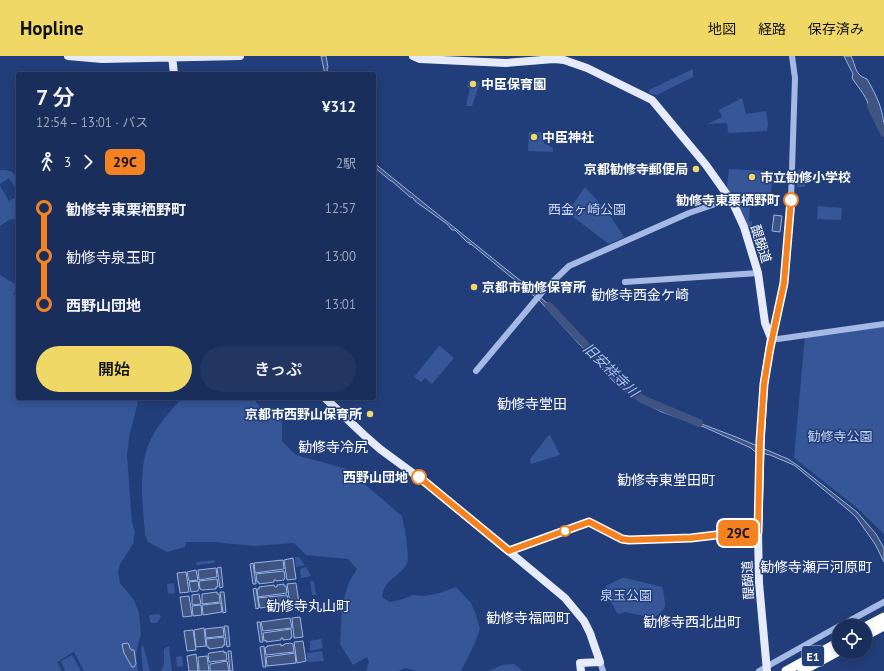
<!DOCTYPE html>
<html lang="ja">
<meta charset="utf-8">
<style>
:root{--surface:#1a2e5c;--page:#233662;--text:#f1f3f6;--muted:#9fa8bb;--line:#384a72;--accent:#f0d867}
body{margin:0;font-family:"PT Sans","Noto Sans JP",sans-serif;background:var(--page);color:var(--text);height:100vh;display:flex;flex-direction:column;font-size:15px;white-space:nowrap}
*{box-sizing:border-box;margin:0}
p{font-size:13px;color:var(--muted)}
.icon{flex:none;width:22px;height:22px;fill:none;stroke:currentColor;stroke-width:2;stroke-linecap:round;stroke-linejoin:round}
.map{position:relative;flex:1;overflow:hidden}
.sheet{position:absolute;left:16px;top:16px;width:360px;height:328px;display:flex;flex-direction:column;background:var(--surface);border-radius:4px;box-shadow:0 2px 10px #0003,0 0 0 1px var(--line)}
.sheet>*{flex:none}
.badge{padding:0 8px;border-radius:6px;font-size:14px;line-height:26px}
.buttons{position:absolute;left:832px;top:563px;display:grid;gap:8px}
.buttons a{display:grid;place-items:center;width:40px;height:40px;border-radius:50%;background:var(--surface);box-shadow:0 2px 10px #0003,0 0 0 1px var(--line);font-size:20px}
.map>.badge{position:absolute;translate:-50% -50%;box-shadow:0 0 0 2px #fff}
.legs{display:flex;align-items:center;gap:6px;height:44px;padding:0 20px;font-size:13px}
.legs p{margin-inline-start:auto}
.summary{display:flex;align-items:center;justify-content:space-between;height:68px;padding:0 20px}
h1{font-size:22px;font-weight:600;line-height:30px}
.cta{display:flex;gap:8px;margin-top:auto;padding:8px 20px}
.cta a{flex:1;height:46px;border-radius:24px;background:var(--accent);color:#111;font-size:16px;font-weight:600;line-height:46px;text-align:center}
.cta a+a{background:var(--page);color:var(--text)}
ul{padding:0 20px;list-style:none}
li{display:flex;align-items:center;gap:14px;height:48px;font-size:15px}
li i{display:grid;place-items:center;width:6px;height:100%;margin:0 5px;background:currentColor}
li i::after{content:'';width:10px;height:10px;margin:-5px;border:3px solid;border-radius:50%;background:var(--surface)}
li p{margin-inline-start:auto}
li:first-child i{background:linear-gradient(#0000 50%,currentColor 0)}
li:last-child i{background:linear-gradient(currentColor 50%,#0000 0)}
header{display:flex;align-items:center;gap:24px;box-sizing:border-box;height:56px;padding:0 20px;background:var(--accent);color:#111}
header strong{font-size:19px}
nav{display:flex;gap:22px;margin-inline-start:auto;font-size:14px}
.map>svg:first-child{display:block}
.green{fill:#365698}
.water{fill:#3f5480;stroke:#98b3e6}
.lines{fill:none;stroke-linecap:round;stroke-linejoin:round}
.river{stroke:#3f5480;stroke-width:8}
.minor{stroke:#a4bae5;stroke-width:6}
.major{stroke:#e5ebfc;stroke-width:8}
.highway{stroke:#fff;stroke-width:9}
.line-1-casing{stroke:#fff;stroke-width:9}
.line-1{stroke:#f58220;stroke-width:6}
.poi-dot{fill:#f0d867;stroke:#223e7a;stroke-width:1.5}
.stop-1-dot{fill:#fff;stroke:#f58220;stroke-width:2}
.labels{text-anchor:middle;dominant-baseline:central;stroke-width:3;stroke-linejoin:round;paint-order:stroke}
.shield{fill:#223e7a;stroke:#bdc5d7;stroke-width:1}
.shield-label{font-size:12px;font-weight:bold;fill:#fff}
.poi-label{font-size:13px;font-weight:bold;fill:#fff;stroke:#223e7a;text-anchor:start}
.stop-label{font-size:13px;font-weight:bold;fill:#fff;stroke:#223e7a;text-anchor:end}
.park-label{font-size:13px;fill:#c7d6f4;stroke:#223e7a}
.street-label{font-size:13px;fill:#fff;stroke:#223e7a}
.neighbourhood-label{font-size:14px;fill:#fff;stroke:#223e7a}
.water-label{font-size:14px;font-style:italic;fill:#b0c4ed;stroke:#223e7a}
</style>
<header>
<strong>Hopline</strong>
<nav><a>地図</a><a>経路</a><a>保存済み</a></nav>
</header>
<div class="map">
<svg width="884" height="615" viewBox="0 0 884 615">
<rect width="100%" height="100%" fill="#223e7a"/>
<!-- green -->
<path class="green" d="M693 13V21L657 39 651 38 649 36V34Z
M468 25 480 26 472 50H466L470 32 467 31Z
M742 42 746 58 766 55 768 68 767 75 730 77 728 76 727 67 707 68 722 61 719 54Z
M529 76H541L544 87 553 92V96L528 95Z
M729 113 770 115V120H773L771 137H767V150H750L749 165H752V174H748L734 141 727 131Z
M798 113 806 114 805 131H797Z
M0 114C18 114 18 121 18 136L9 122 0 128Z
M0 130 9 145 18 140V162L9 164 0 170Z
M585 131 607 155 624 181 609 188 568 157V155Z
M818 150 842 152 841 164 817 163Z
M0 219 15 228 16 232 13 239 18 238V342H139L129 381 127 399 132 467 135 476 133 488 120 508 118 517 120 527 134 544 139 557 141 578 138 588 136 600 138 615H84L74 596 57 606 62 615H0Z
M884 268V478L856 451 794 402 805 279Z
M439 290H440L454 302 432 328 425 322 421 326 414 321Z
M182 342H253L264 356 273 352C284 360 282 372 282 385L296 399 347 413 402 460C404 470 410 498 407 507 400 522 384 522 382 541L390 546 403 543 413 539 424 540 440 537 456 531 471 547 476 559 480 573 475 587 461 615H416L405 612 399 615H366L369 606 367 601 353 609 340 588 341 569 342 549 349 526 357 513 348 503 306 499 294 487 254 490 214 486H186L185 491 167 496 148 486 145 478C143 450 138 417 148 390 154 373 170 355 182 342Z
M550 379 560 399 531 408 530 403 548 380Z
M295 501H299L305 509 296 511Z
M215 504 214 507 197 509 196 506Z
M306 511 311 520 301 522 300 513Z
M622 522H625L662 531 663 533C665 551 669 552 653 562L625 556 619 558 617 557 604 533 606 530Z
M310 525 314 526 316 539H313L312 538Z
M174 527 175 537 168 538 167 528Z
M159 558 161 561 157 567H151L149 561 150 559Z
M321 583 323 592 310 595V585Z
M143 589 150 615H143L141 592Z
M169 590 172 615H161L164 608V593Z
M322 595 324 605 307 606V597Z
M72 599 81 615H65L61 605Z
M182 600 183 610 177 611 176 601Z
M514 608 523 615H489L502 609Z"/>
<!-- water -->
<path class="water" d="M321 0H326L328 11 327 13 328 18H325Z
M844 0H851C856 9 854 19 867 23 876 39 884 54 884 73L882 65 870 55C868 41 859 33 852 22L853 18Z
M374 107 537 238 554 254 560 263 572 274 576 281C599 307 624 336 657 351L736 381 788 403 797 409 857 456 876 478 884 492V506L875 488 856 461 847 453 794 409 770 399 754 395 751 392 704 371 662 356 640 345 627 336 616 328 602 313 539 244 471 188 470 189V187L467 186 455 174H452L447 168 415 145 413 142 410 141 392 125H391L374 111Z
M774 159 782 160 780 176 772 175Z
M293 502 296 523 287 524 284 504Z
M283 504 284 513 255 517 254 507Z
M253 507 256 528H253L250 508Z
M221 511 223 531 220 532 217 512Z
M216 512 217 521 199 524 198 514Z
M196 514 198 524 189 525 187 516Z
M284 515 285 522 284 523V524L276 525V524H274V526L259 528V526H257L256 518Z
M186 516 189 536 180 537 177 517Z
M217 523 218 531H216V533L202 534 200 533 199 525Z
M198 525 199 533 198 535 191 536 189 526Z
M296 527 299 547 290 548 287 528Z
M284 528V530H286L287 537 258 541 257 533H259V531L274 529 275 531H277V529Z
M256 532 259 552 256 553 253 533Z
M217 536V538H219L220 546 202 548V538Z
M220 536H224L226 556 223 557Z
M199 538 201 548 192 549V539Z
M287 539 289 548 260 552 258 542Z
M189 540 192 560 183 561 180 541Z
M221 547 222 556 203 559 202 549Z
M201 549 202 559 193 560 192 550Z
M300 561 303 581 294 582 292 562Z
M290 562 292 572 263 575 261 566Z
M257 566H260L263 586H260Z
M224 570H228L230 590 227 591Z
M223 571 224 580 206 582 205 573Z
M204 572 206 590 196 591 194 574Z
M291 573 292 581H291V583L283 584V582H281V584L266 586V584L264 585 263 577Z
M193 574 196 594 187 595 184 575Z
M224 581 225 589H223V591L209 593V591H207L206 583Z
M303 585 306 605 297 607 294 586Z
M128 587 131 594H134L136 608 134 611H132L124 597 122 588Z
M291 587 292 588H293L294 596 266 599 265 592 267 591V590L281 588V590L284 589V588Z
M264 590 266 611H263L260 591Z
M224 595V597L226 596 227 604 209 606 208 599 209 597Z
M228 595H231L233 615H230Z
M295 597 296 607 267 610 266 601Z
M196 598 198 615H189L187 600Z
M207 600 209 615H199L198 601Z
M227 605 229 615H210V608Z"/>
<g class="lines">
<!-- river -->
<path class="river" d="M871 50 884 77
M549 250 623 329 642 343 699 367"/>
<!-- minor -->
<path class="minor" d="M792 0 795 22 791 143 784 227 771 282 778 283 884 268
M625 226 758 217
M476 315 544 234 569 210 689 157 730 143
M592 467 622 483 629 484 691 482 733 477 758 476
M840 570 884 546
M600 606 603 615
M759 615 839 570"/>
<!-- major -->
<path class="major" d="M68 0 102 3 240 0
M172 0 174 18
M413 0 420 3 506 7 554 3 564 4 587 12 652 44 706 109 733 147 744 171 758 217 765 267 771 282 764 328 761 381 758 476 759 527 767 615
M325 342 364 379 380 393 429 429 565 542 584 565 590 577 600 606 580 607 581 615"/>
<!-- highway -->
<path class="highway" d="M865 571 884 561
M865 580 884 570
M786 615 839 586
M802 615 839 595"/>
</g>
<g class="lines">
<!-- line-1 casing -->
<g class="line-1-casing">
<path id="line-1" d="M419 421 509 495 589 466 622 483 629 484 691 482 733 477 758 476 760 385 764 328 770 292 784 227 791 144"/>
</g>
<!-- line-1 -->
<use href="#line-1" class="line-1"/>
</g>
<!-- markers -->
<g class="poi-dot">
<circle cx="473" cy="28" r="4"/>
<circle cx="534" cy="81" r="4"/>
<circle cx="696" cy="113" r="4"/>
<circle cx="752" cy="121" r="4"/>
<circle cx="474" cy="231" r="4"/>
<circle cx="370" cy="358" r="4"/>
</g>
<g class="stop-1-dot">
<circle cx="791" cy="144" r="7"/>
<circle cx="419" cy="421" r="7"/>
<circle cx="565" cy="475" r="5"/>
</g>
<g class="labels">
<!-- shield labels -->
<rect class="shield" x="802" y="590" width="22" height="20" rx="3"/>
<g class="shield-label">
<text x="813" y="600">E1</text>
</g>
<!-- poi labels -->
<g class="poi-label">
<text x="481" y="28">中臣保育園</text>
<text x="542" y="81">中臣神社</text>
<text x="688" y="113" text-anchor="end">京都勧修寺郵便局</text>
<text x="760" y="121">市立勧修小学校</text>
<text x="482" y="231">京都市勧修保育所</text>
<text x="362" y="358" text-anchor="end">京都市西野山保育所</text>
</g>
<!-- stop labels -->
<g class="stop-label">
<text x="780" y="144">勧修寺東栗栖野町</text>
<text x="408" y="421">西野山団地</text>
</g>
<!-- park labels -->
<g class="park-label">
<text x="587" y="153">西金ヶ崎公園</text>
<text x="840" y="380">勧修寺公園</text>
<text x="626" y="539">泉玉公園</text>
</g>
<!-- street labels -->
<g class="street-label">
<text transform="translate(761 188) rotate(72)">醍醐道</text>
<text transform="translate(748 524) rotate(-93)">醍醐道</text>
</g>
<!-- neighbourhood labels -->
<g class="neighbourhood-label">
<text x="640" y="239">勧修寺西金ケ崎</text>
<text x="532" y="348">勧修寺堂田</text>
<text x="333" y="391">勧修寺冷尻</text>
<text x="666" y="424">勧修寺東堂田町</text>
<text x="816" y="511">勧修寺瀬戸河原町</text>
<text x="308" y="550">勧修寺丸山町</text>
<text x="528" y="562">勧修寺福岡町</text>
<text x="692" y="566">勧修寺西北出町</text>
</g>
<!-- water labels -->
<g class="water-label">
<text transform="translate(611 314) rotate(44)">旧安祥寺川</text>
</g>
</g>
</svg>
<div class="buttons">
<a><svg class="icon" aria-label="locate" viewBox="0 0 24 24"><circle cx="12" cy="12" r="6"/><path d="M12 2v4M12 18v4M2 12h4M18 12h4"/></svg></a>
</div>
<b class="badge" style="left:738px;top:477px;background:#f58220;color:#111">29C</b>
<section class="sheet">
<div class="summary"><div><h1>7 分</h1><p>12:54 – 13:01 · バス</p></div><b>¥312</b></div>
<div class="legs"><svg class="icon" aria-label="walk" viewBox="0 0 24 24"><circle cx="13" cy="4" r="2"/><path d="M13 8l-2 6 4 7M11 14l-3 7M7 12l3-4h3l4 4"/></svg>3<svg class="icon" aria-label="forward" viewBox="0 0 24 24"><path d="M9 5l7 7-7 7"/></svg><b class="badge" style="background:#f58220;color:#111">29C</b><p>2駅</p></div>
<ul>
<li><i style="color:#f58220"></i><b>勧修寺東栗栖野町</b><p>12:57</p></li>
<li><i style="color:#f58220"></i><span>勧修寺泉玉町</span><p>13:00</p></li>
<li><i style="color:#f58220"></i><b>西野山団地</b><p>13:01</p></li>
</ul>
<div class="cta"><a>開始</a><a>きっぷ</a></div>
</section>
</div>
